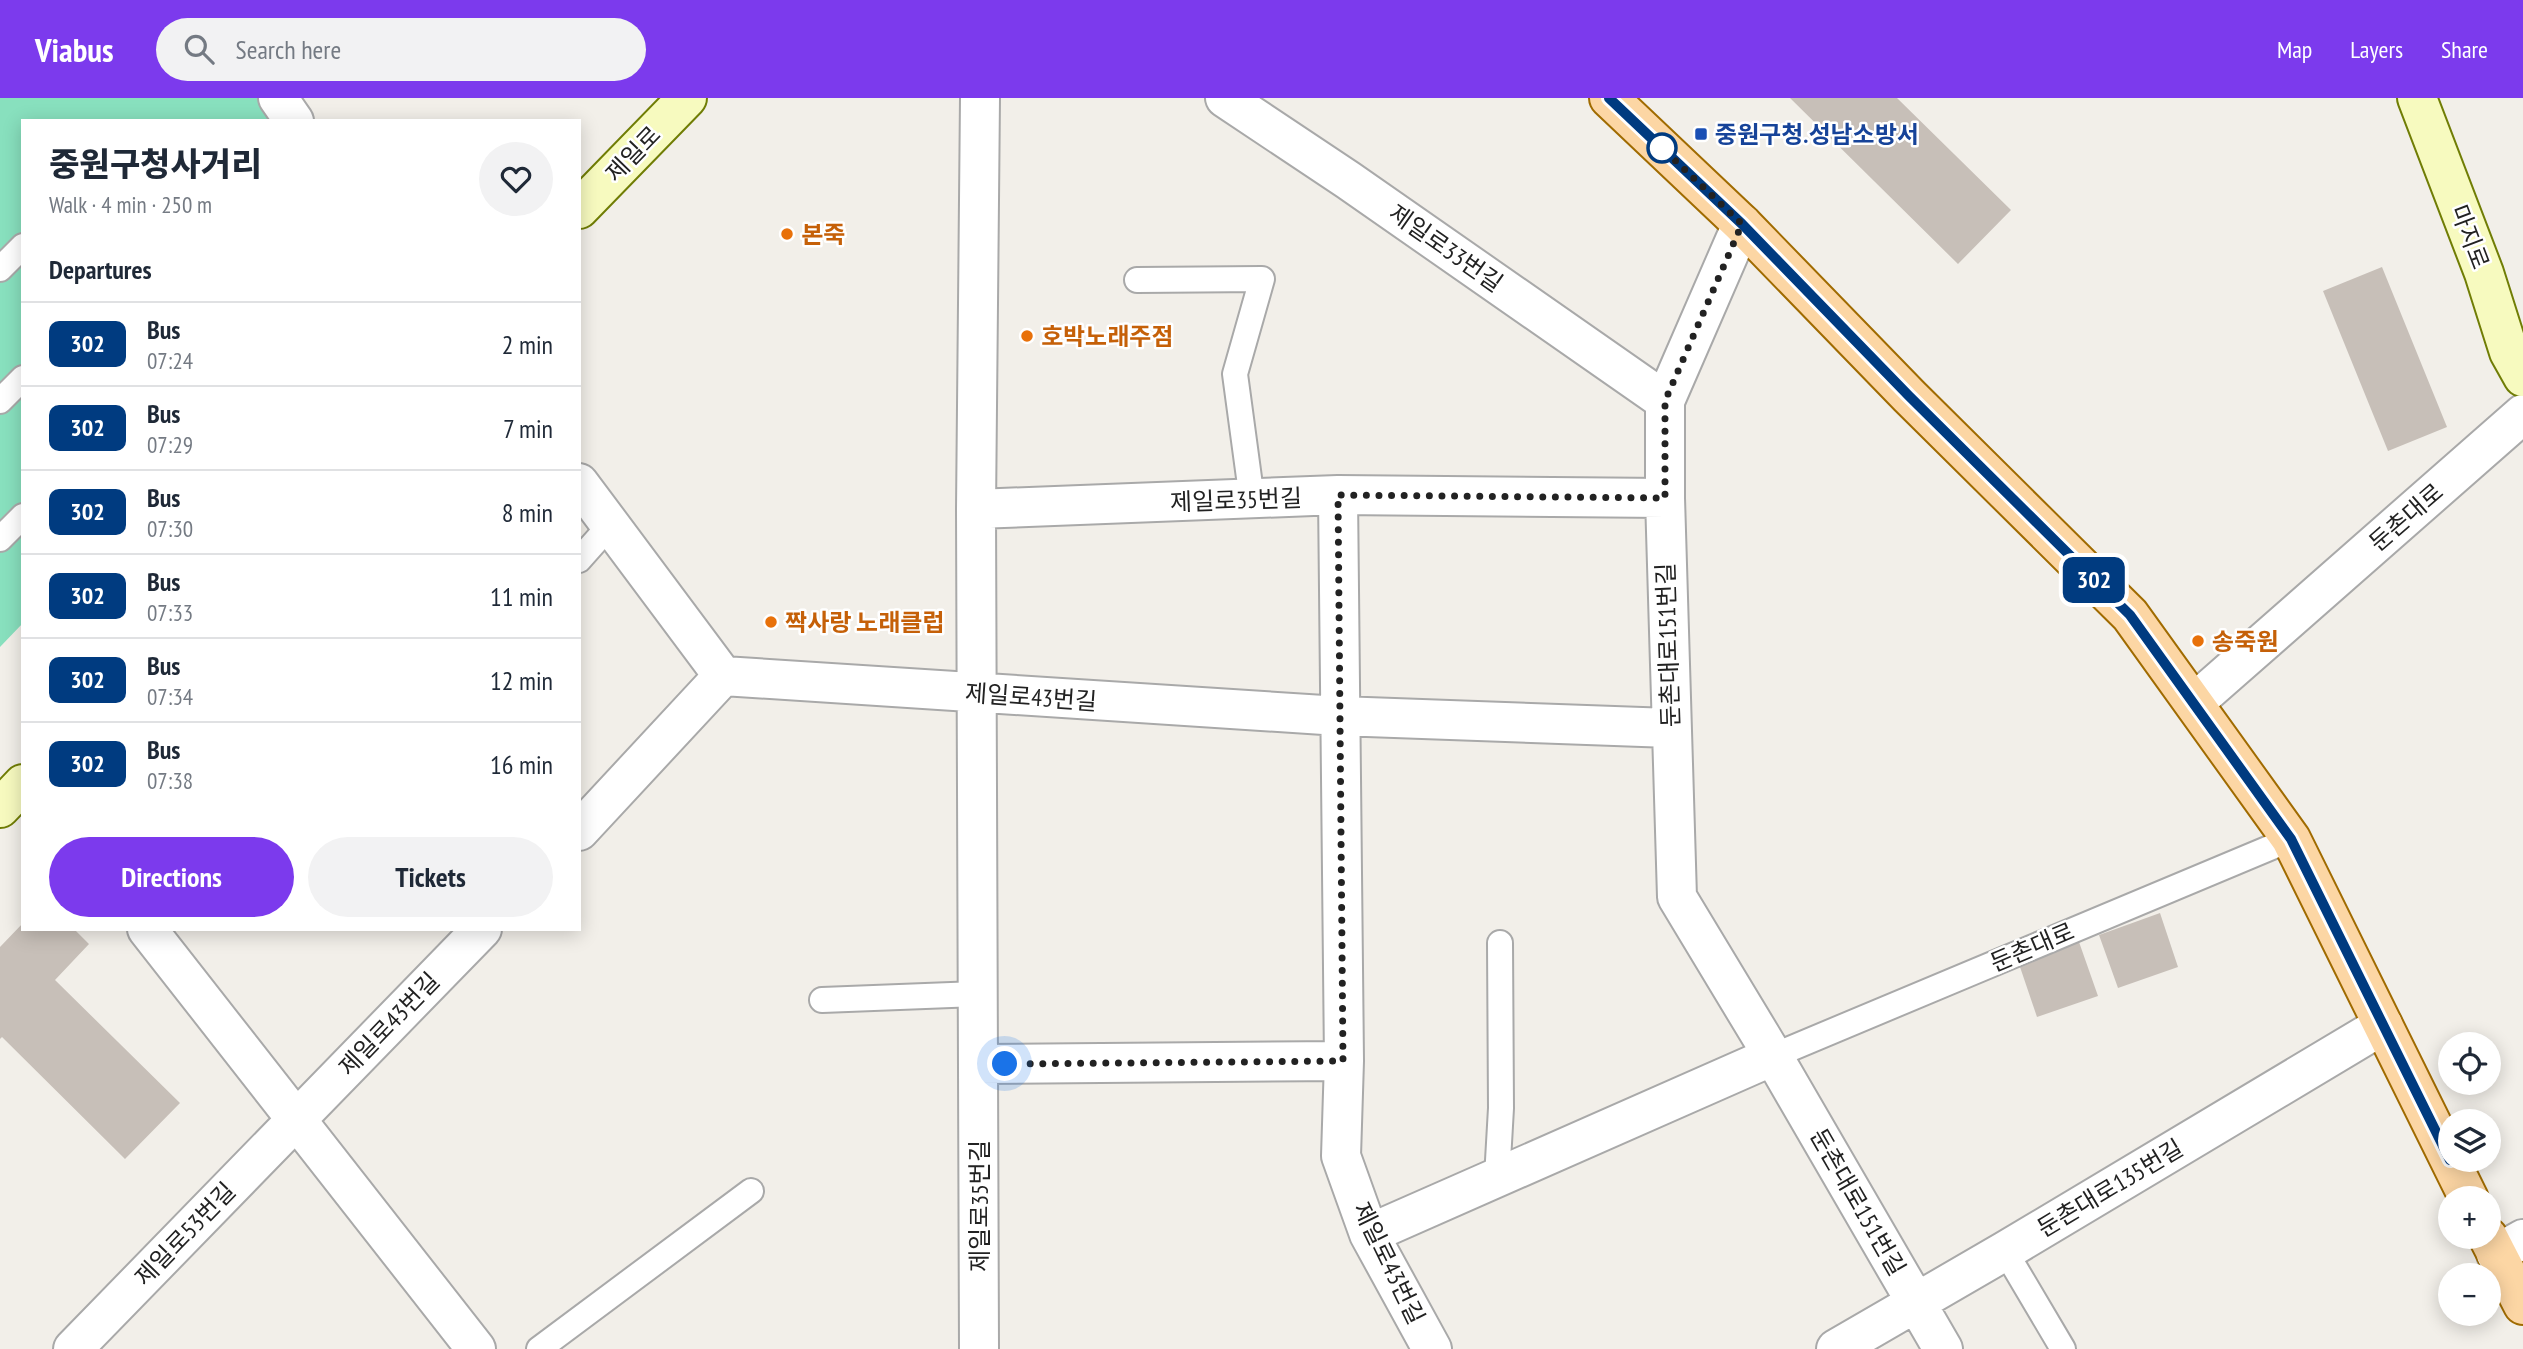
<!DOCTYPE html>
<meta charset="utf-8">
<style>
:root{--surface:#fff;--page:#f2f2f3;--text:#1f2937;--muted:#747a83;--line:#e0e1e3;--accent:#7c3aed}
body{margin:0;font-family:"PT Sans Narrow","Noto Sans KR",sans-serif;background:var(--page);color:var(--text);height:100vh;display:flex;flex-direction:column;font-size:26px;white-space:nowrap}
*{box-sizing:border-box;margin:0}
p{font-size:23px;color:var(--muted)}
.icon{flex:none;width:38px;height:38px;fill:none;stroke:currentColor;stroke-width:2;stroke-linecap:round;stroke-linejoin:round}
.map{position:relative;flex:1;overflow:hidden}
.drawer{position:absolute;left:21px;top:21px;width:560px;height:812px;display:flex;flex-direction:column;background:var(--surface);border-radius:0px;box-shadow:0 4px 18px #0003}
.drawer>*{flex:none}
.badge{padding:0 14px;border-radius:10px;font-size:24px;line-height:46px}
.controls{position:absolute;left:2438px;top:934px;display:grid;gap:14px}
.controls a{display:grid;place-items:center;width:63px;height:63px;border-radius:50%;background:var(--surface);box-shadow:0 4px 18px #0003;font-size:35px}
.you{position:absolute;width:35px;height:35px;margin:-18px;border:5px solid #fff;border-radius:50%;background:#1a73e8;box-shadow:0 0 0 10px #1a73e833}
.map>.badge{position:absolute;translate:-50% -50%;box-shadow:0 0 0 4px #fff}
h2{padding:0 28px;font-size:26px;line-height:63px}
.round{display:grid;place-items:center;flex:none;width:74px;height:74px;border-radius:37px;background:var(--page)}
.summary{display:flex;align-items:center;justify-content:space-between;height:119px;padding:0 28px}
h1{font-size:33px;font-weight:800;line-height:52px}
.cta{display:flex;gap:14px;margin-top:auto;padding:14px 28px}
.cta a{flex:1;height:80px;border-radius:42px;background:var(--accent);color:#fff;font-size:28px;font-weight:800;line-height:80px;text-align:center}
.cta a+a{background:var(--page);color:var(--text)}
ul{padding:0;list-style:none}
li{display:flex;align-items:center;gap:21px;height:84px;padding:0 28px;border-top:2px solid var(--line)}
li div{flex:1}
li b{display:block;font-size:26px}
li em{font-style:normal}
li .badge{min-width:77px;font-weight:700;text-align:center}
header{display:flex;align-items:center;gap:42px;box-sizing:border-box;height:98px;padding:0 35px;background:var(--accent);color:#fff}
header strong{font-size:33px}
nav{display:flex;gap:38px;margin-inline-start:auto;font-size:24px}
.search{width:490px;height:63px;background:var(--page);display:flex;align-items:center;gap:18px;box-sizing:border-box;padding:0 24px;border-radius:38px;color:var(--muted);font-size:26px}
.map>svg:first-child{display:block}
.pitch{fill:#88e0be}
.building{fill:#c7bfb8}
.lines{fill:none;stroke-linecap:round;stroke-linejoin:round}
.lane-casing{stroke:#a9a9a9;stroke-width:28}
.street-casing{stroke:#a9a9a9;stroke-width:42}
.secondary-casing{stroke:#707d05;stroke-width:42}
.primary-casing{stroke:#a06b00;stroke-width:42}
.lane{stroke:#fff;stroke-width:24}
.street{stroke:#fff;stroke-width:38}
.secondary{stroke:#f7fabf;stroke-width:38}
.primary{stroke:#fcd6a4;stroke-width:38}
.line-casing{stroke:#fff;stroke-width:16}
.line{stroke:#003b80;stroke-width:10}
.walk{stroke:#222;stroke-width:7;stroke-dasharray:0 12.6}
.transit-dot{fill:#1a4fb4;stroke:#fff;stroke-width:2.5}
.stop-dot{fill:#fff;stroke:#003b80;stroke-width:3.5}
.food-dot{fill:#e8710a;stroke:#fff;stroke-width:2.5}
.labels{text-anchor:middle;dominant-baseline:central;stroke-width:5;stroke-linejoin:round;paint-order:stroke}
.transit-label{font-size:24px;font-weight:bold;fill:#164399;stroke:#fff;text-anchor:start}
.street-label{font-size:24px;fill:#222;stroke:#fff}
.food-label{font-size:24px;font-weight:bold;fill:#c56008;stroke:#fff;text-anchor:start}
</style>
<header>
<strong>Viabus</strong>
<div class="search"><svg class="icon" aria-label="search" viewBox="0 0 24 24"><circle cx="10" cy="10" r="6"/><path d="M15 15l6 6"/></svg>Search here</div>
<nav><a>Map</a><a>Layers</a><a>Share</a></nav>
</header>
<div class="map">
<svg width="2523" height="1251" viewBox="0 0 2523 1251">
<rect width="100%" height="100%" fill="#f2efe9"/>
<!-- pitch -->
<path class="pitch" d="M0 0H263L280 23H23V525L0 549Z"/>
<!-- building -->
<path class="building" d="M1790 0H1897L2011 112 1958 166Z
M2382 169 2447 329 2388 353 2323 193Z
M2160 815 2178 869 2118 890 2099 837Z
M23 825V831H74L89 846 55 882 180 1005 125 1061 2 939 0 941V849Z
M2079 844 2098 898 2037 919 2019 866Z"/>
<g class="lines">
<!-- lane casing -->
<g class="lane-casing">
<path id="lane" d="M0 171 23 148
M1137 182 1262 181 1235 276 1252 402
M0 303 23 280
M0 441 23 418
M579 462 611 426
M822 902 977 896
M1773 958 2291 741
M1497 1080 1501 1010 1500 845
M2005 1153 2063 1251
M539 1251 751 1093"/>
</g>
<!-- street casing -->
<g class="street-casing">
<path id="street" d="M278 0 294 23
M1225 0 1348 82 1665 303
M1742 126 1665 303V400L1677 799 1773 958 1943 1251
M579 385 723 578 1339 618 1670 630
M1338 397 1344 963 1341 1058 1369 1136 1432 1251
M976 411 1338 397 1665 400
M2194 605 2523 316
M579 733 723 578
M147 831 476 1251
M979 966 1344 963
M1369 1136 1773 958
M2496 1156 2523 1141
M73 1251 482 831
M979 1251 976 411 980 0
M1836 1251 2005 1153 2383 927"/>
</g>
<!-- secondary casing -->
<g class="secondary-casing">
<path id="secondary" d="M2417 0 2484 175 2509 254 2523 279
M579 111 687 0
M0 710 23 686"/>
</g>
<!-- primary casing -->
<g class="primary-casing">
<path id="primary" d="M1609 0 1742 126 1909 298 2130 517 2291 741 2469 1101
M2488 1139 2523 1207"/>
</g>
<!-- lane -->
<use href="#lane" class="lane"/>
<!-- street -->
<use href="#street" class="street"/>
<!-- secondary -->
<use href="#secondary" class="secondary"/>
<!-- primary -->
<use href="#primary" class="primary"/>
</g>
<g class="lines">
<!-- line casing -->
<g class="line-casing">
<path id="line" d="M1609 0 1742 126 1909 298 2130 517 2291 741 2450 1062"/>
</g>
<!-- line -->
<use href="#line" class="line"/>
<!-- walk -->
<path class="walk" d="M1005 966 1343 963 1338 397 1665 400V303L1742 126 1662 50"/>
</g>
<!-- markers -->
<rect class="transit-dot" x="1694" y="29" width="14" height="14" rx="3.5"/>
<circle class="stop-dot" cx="1662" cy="50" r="14"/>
<g class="food-dot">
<circle cx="787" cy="136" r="7"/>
<circle cx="1027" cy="238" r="7"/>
<circle cx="771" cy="524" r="7"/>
<circle cx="2198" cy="543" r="7"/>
</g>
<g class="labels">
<!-- transit labels -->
<g class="transit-label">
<text x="1715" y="36">중원구청.성남소방서</text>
</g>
<!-- street labels -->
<g class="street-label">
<text transform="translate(633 56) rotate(-46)">제일로</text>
<text transform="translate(2470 139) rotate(69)">마지로</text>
<text transform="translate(1446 150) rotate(35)">제일로33번길</text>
<text transform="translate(1236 402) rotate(-2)">제일로35번길</text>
<text transform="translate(2406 419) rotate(-41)">둔촌대로</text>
<text transform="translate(1668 547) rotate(-92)">둔촌대로151번길</text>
<text transform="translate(1031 599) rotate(4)">제일로43번길</text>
<text transform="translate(2032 849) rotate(-23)">둔촌대로</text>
<text transform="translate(389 926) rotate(-46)">제일로43번길</text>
<text transform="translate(2110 1090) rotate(-31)">둔촌대로135번길</text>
<text transform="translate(1858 1104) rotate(60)">둔촌대로151번길</text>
<text transform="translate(979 1108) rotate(-90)">제일로35번길</text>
<text transform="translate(185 1136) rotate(-46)">제일로53번길</text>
<text transform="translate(1389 1165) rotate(64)">제일로43번길</text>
</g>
<!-- food labels -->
<g class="food-label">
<text x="801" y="136">본죽</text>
<text x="1041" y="238">호박노래주점</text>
<text x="785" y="524">짝사랑 노래클럽</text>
<text x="2212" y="543">송죽원</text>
</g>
</g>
</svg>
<div class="controls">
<a><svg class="icon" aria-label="locate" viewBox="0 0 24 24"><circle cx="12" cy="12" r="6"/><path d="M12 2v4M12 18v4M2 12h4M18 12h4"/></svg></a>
<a><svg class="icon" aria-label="layers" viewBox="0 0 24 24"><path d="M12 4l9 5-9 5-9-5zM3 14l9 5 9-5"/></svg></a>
<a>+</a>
<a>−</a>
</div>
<div class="you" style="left:1005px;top:966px"></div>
<b class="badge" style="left:2094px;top:482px;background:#003b80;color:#fff">302</b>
<section class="drawer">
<div class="summary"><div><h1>중원구청사거리</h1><p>Walk · 4 min · 250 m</p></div><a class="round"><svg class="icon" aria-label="heart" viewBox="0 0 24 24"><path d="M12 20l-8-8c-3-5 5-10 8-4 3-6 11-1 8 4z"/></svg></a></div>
<h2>Departures</h2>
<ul>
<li><span class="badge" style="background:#003b80;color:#fff">302</span><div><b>Bus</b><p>07:24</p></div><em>2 min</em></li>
<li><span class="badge" style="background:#003b80;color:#fff">302</span><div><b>Bus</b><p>07:29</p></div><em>7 min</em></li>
<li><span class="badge" style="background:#003b80;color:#fff">302</span><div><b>Bus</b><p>07:30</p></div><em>8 min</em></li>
<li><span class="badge" style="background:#003b80;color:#fff">302</span><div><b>Bus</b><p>07:33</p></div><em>11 min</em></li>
<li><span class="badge" style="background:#003b80;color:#fff">302</span><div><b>Bus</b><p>07:34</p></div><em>12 min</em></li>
<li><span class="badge" style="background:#003b80;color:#fff">302</span><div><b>Bus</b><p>07:38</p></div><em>16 min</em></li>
</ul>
<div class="cta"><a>Directions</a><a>Tickets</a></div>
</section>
</div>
